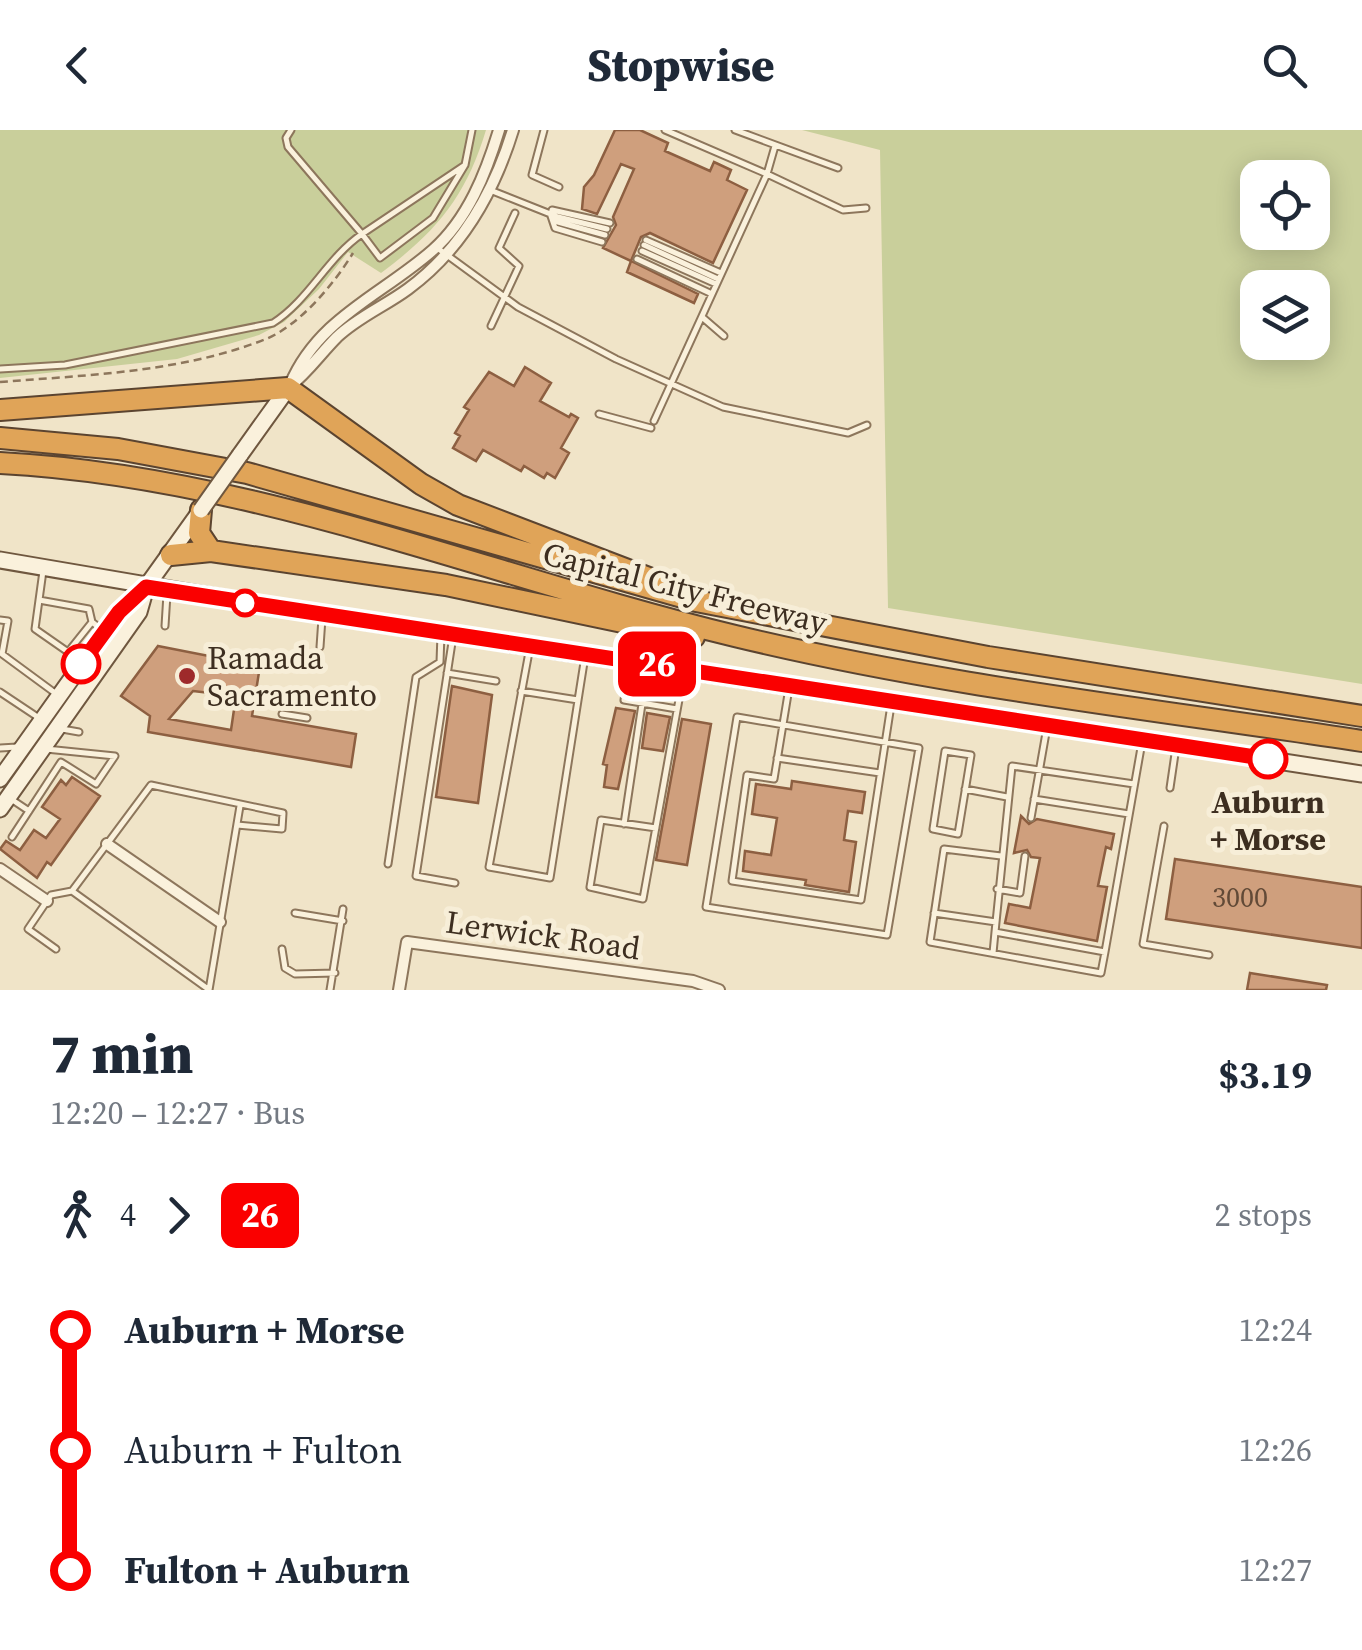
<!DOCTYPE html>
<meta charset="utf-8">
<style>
:root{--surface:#fff;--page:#f6f6f7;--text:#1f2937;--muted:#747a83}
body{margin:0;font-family:"Source Serif 4",serif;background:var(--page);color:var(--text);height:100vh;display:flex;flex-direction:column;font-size:38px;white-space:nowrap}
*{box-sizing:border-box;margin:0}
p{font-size:32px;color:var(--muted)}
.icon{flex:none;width:55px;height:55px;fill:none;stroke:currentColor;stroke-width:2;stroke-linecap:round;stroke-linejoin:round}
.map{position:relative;height:860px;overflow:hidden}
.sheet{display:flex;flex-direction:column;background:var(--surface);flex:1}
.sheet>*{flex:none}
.badge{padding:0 20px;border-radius:15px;font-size:35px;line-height:65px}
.fabs{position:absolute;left:1240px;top:30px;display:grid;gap:20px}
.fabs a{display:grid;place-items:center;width:90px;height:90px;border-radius:20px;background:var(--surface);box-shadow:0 5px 25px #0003;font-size:50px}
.map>.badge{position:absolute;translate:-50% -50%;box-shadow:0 0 0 5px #fff}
.legs{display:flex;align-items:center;gap:15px;height:110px;padding:0 50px;font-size:32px}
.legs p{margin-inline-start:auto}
.head{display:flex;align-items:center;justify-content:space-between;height:170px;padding:0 50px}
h1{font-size:55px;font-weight:800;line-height:75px}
ul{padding:0 50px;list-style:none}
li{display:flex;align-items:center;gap:35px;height:120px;font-size:38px}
li i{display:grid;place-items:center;width:15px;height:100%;margin:0 12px;background:currentColor}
li i::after{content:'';width:25px;height:25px;margin:-12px;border:8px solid;border-radius:50%;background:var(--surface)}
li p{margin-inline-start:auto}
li:first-child i{background:linear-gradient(#0000 50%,currentColor 0)}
li:last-child i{background:linear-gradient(currentColor 50%,#0000 0)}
header{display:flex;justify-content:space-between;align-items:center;height:130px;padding:0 50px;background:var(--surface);font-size:45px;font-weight:800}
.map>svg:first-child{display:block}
.green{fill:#c9cf9b;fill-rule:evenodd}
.building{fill:#cf9f7d;stroke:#8d5f41;stroke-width:2.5;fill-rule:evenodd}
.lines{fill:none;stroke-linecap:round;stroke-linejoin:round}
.service-casing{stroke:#8d765c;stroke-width:9}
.minor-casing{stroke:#8d765c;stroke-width:14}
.secondary-casing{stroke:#6f573f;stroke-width:19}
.motorway-casing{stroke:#5b4430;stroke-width:24}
.path{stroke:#8d765c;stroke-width:2.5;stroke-dasharray:8 5;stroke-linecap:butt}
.service{stroke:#faf1dc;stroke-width:5}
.minor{stroke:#faf1dc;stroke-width:10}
.secondary{stroke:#faf1dc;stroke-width:15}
.motorway{stroke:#e0a458;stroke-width:20}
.secondary-bridge-casing{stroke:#6f573f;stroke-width:19;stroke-linecap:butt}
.secondary-bridge{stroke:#faf1dc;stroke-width:15}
.line-1-casing{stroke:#fff;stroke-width:22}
.line-1{stroke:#fa0000;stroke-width:15}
.stop-1-dot{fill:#fff;stroke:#fa0000;stroke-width:5}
.poi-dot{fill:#9e2a2b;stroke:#f7eed8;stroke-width:4}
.labels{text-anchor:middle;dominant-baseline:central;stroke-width:10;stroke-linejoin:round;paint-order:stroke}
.number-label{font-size:28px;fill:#624a37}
.street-label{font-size:32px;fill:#3d2e20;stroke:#f7eed8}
.poi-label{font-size:32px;fill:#3d2e20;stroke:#f7eed8;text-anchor:start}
.stop-label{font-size:32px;font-weight:bold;fill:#3d2e20;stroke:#f7eed8}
</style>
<header><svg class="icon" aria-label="back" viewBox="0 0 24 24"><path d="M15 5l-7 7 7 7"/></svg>Stopwise<svg class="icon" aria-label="search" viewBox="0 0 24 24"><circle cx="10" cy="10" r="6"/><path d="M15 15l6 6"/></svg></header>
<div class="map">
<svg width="1362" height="860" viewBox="0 0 1362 860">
<rect width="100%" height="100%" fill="#f0e4c8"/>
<!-- green -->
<path class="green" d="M0 0H486C466 67 436 102 381 143L348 122 319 159 284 192 259 205 177 229 0 248Z
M802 0H1362V554L888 478 880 20ZM1258 48H1312V102H1258ZM1258 158H1312V212H1258Z"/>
<!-- building -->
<path class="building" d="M615 0H640L668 13 665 21 710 41 714 32 731 40 727 50 747 60 713 133 650 103 641 107 631 131 603 118 616 95 613 87 634 39 621 34 597 84 582 79 584 57 594 45Z
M631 131 698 164 694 173 627 142Z
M525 237 551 253 540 271 569 287 571 284 578 288 561 318 569 323 555 348 547 343 544 348 524 336 521 341 483 320 476 331 453 318 460 306 455 303 469 280 464 277 489 242 514 256Z
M158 516 260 536 252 586 356 604 351 637 148 602 150 586 121 566ZM193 561 236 566 231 600 169 589Z
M452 556 492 565 478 673 436 667Z
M616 578 635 581 618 659 604 657 607 635 603 634Z
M647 583 670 587 663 621 642 618Z
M682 589 711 594 687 735 656 730Z
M72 647 100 666 51 735 47 732 37 748 0 719 6 711 20 720 34 700 46 708 60 689 42 677 61 650 66 655Z
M792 651 865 662 862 683 848 681 844 710 856 712 849 762 805 755 806 750 743 741 745 721 771 725 777 688 752 684 756 654 791 659Z
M1021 686 1029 694 1037 689 1114 704 1111 719 1106 717 1098 756 1107 757 1097 811 1005 793 1009 774 1030 778 1040 728 1031 727 1027 720 1014 723Z
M1175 729 1362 757V818L1166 789Z
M1250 843 1327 855 1326 860H1247Z"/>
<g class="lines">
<!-- service casing -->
<g class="service-casing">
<path id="service" d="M291 0 286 8 288 17 362 104 465 35 472 0
M544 0 532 45 559 57
M665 0 767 44 775 16
M735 0 838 38
M490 60 558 87 607 99
M552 80 610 93
M550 83 555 98 602 112
M553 87 558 92 605 105
M646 110 721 143
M644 115 718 149
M436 117 518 177 616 229 723 277 848 303 867 295
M642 121 716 154
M637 129 712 164
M702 187 724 206
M491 196 519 136 499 118 515 83
M0 239 65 235 273 193C309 170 327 128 362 104L380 128 433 88 465 35
M599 284 651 298
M654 291 767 44 843 80 866 78
M43 441 35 499 68 522 92 492 101 499
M39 470 89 479 92 492
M0 490 8 491 2 524 55 563
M165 496 167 464
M453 506 416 746 455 753
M320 517 322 488
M529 522 489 737 550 748 585 526
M629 533 624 570 677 579
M447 543 496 551
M789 558 774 649 747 645 732 751 861 770 891 575
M521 561 578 570
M0 562 39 588
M282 584 307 588
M737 587 919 618 887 805 706 777Z
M62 599 79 602
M0 618 17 617
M945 621 971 625 958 704 933 699Z
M777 628 880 643
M1134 654 1012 636 995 802 1105 822 1142 612
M1170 658 1176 617
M965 659 1007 667
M11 669 29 681
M1034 669 1129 684
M1031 688 1047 597
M624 694 642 574
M1164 696 1143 814 1209 825
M656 698 601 690 590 757 643 769 684 542
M12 707 61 632 96 654 115 626 46 619
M1001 726 944 719 930 812 1101 843 1105 822
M388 734 416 547 440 532 441 504
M997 759 1020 763 1025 726
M72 761 151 655 283 683 282 699 237 695
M295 783 343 791
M934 783 996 792
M56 819 28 799 51 765 72 761 208 859
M282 819 285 838 295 844 335 843
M993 823 995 802
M209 860 240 676
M330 860 343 779"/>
</g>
<!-- minor casing -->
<g class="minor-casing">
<path id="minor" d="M290 255C318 188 382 165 433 120 468 89 486 43 499 0
M289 257C308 242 320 224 337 207 358 187 385 176 408 159 461 120 494 62 513 0
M107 714 220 792
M0 739 47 771
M399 860 407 812 693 851 719 860"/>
</g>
<!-- secondary casing -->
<g class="secondary-casing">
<path id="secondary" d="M240 325 288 258
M0 430 322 485 1362 644
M0 649 119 482 146 457 199 383
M0 679 139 482 145 461"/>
</g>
<!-- motorway casing -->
<g class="motorway-casing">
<path id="motorway" d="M0 280 288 258 421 354 458 375 654 450
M0 308 118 319 247 343 696 471 988 527 1362 586
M0 333C253 346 491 447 735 506 941 556 1153 579 1362 611
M201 380 199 403 211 421
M171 425 211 421 446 455 694 507"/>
</g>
<!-- path -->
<path class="path" d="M0 252C88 245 183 242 266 209 300 195 334 154 353 123"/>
<!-- service -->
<use href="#service" class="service"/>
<!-- minor -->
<use href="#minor" class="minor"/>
<!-- secondary -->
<use href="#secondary" class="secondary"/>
<!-- motorway -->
<use href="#motorway" class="motorway"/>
<!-- secondary-bridge casing -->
<g class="secondary-bridge-casing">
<path id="secondary-bridge" d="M201 380 240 325"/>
</g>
<!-- secondary-bridge -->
<use href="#secondary-bridge" class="secondary-bridge"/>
</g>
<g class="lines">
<!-- line-1 casing -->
<g class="line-1-casing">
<path id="line-1" d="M81 534 119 482 146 457 1268 629"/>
</g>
<!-- line-1 -->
<use href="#line-1" class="line-1"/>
</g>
<!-- markers -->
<g class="stop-1-dot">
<circle cx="245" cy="473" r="12"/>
<circle cx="81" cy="534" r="18"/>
<circle cx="1268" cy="629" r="18"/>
</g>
<circle class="poi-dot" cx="187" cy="546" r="10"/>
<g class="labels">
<!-- number labels -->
<g class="number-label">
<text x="1240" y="767">3000</text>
</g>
<!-- street labels -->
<g class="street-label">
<text transform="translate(685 458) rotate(14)">Capital City Freeway</text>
<text transform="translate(543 805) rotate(8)">Lerwick Road</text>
</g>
<!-- poi labels -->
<g class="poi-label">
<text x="207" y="528">Ramada<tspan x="207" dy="37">Sacramento</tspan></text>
</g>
<!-- stop labels -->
<g class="stop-label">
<text x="1268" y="672">Auburn<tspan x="1268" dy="37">+ Morse</tspan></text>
</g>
</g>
</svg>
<div class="fabs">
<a><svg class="icon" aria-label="locate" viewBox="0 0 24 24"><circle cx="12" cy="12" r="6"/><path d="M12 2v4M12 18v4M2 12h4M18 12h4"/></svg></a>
<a><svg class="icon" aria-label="layers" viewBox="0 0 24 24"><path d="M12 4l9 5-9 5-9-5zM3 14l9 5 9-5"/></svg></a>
</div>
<b class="badge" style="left:657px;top:534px;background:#fa0000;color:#fff">26</b>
</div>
<section class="sheet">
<div class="head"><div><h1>7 min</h1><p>12:20 – 12:27 · Bus</p></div><b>$3.19</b></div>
<div class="legs"><svg class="icon" aria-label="walk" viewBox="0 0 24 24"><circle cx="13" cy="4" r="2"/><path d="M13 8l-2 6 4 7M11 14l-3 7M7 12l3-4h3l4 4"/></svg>4<svg class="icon" aria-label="forward" viewBox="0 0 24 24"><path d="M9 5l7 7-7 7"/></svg><b class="badge" style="background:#fa0000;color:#fff">26</b><p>2 stops</p></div>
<ul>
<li><i style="color:#fa0000"></i><b>Auburn + Morse</b><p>12:24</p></li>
<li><i style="color:#fa0000"></i><span>Auburn + Fulton</span><p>12:26</p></li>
<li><i style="color:#fa0000"></i><b>Fulton + Auburn</b><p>12:27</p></li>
</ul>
</section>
